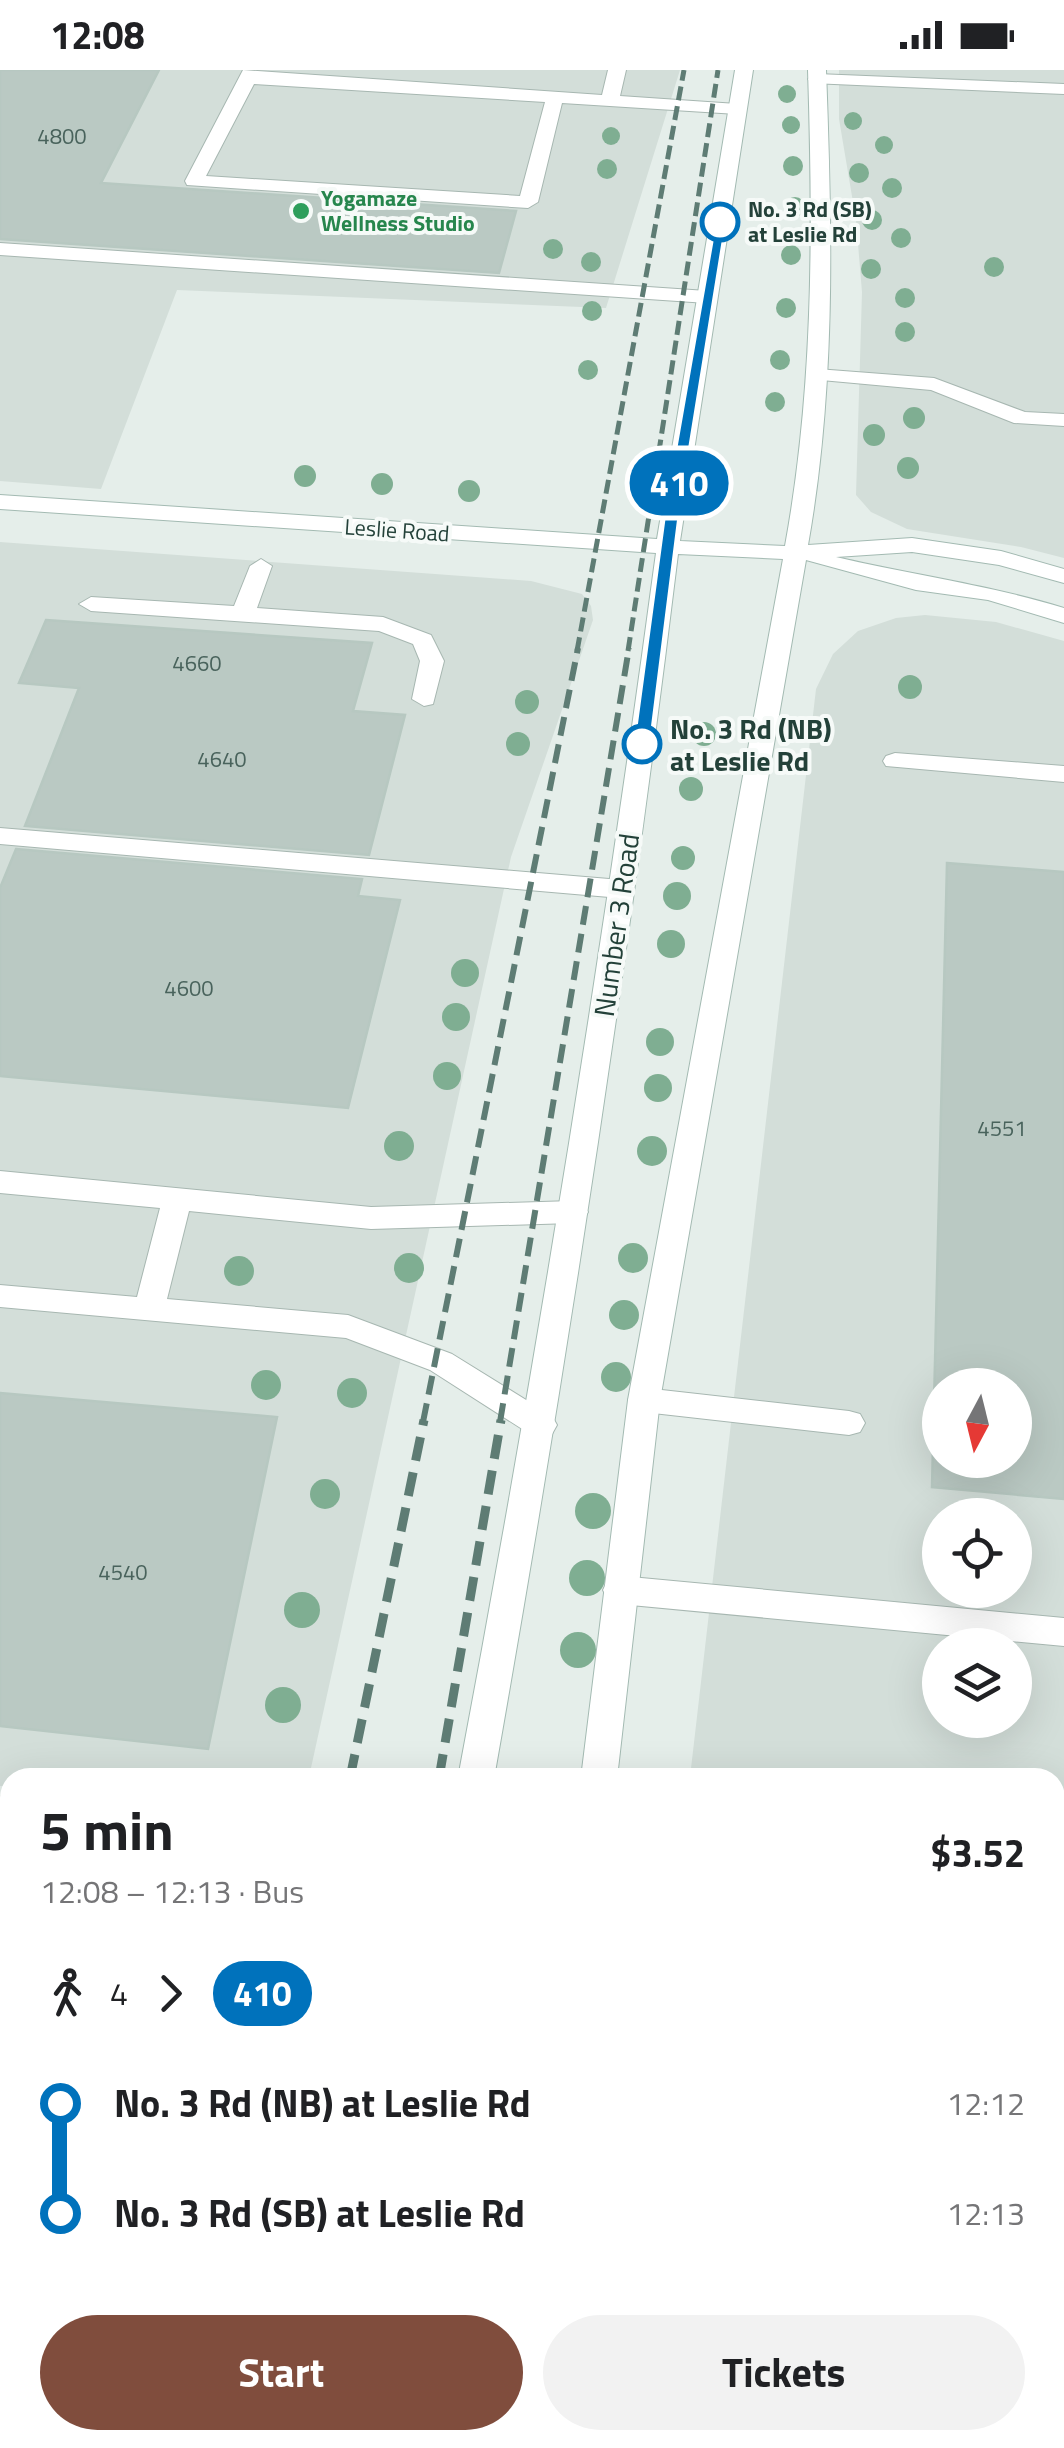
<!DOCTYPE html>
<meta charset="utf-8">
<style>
:root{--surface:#fff;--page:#f2f2f2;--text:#202124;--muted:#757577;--accent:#804d3d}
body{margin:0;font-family:"Titillium Web",sans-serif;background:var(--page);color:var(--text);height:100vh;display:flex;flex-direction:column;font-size:38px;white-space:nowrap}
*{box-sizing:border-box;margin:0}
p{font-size:32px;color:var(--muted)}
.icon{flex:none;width:55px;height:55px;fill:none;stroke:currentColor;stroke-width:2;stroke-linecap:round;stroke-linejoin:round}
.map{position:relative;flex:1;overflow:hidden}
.panel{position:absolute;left:0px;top:1698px;width:1065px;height:682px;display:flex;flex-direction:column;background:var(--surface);border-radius:30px 30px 0 0;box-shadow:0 10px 40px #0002}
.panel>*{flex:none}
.badge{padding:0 20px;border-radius:32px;font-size:35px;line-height:65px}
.needle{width:65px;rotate:187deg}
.fabs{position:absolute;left:922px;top:1298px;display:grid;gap:20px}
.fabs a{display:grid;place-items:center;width:110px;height:110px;border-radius:50%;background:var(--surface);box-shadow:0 10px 40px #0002;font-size:50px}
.map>.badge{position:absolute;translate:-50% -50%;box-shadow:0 0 0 5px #fff}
.legs{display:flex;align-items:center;gap:15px;height:110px;padding:0 40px;font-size:32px}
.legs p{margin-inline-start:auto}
.overview{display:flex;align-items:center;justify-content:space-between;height:170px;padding:0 40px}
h1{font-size:55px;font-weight:700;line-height:75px}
.action{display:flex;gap:20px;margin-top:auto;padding:20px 40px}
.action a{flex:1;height:115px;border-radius:60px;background:var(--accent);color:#fff;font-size:40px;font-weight:700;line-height:115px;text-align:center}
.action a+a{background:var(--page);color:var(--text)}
ul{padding:0 40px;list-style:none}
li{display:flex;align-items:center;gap:35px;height:110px;font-size:38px}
li i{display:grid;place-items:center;width:15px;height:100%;margin:0 12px;background:currentColor}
li i::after{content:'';width:25px;height:25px;margin:-12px;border:8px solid;border-radius:50%;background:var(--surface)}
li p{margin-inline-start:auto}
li:first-child i{background:linear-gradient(#0000 50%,currentColor 0)}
li:last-child i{background:linear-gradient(currentColor 50%,#0000 0)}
.status{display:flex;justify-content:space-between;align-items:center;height:70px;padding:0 50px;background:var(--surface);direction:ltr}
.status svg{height:28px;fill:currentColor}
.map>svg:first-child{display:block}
.built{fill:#d3ded9;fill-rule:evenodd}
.building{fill:#bac9c3;stroke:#b7c8c1;stroke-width:2.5;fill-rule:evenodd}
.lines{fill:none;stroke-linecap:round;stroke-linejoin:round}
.lane-casing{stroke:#a7b7b1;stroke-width:2}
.secondary-casing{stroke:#a3bab2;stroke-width:2}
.lane{fill:#fff;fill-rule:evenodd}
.secondary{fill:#fff;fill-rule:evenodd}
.rail-far2{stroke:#5e7c74;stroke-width:5;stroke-dasharray:14 6;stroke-linecap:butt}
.rail-far1{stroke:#5e7c74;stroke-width:6;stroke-dasharray:19 9;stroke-linecap:butt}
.rail{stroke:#5e7c74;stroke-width:9;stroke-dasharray:24 12;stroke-linecap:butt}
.tree{fill:#7fae92}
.line-1{fill:#0072bc;stroke:#fff;stroke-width:2.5}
.leisure-dot{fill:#2e9e5b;stroke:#f6faf8;stroke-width:4}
.stop-1-dot{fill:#fff;stroke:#0072bc;stroke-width:5}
.labels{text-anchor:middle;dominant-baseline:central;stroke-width:8;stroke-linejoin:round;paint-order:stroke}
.number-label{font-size:22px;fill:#49635c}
.far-leisure-label{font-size:22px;font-weight:bold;fill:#27864d;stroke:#f6faf8;text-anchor:start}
.far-stop-label{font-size:22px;font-weight:bold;fill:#234139;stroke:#f6faf8;text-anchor:start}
.far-street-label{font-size:22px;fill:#234139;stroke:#f6faf8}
.stop-label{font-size:28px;font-weight:bold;fill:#234139;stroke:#f6faf8;text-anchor:start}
.street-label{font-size:28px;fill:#234139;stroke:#f6faf8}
</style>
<div class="status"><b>12:08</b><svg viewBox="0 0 49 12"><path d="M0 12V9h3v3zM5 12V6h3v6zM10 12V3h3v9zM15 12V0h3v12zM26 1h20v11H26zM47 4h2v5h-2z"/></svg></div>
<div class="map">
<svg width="1064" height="2378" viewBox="0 0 1064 2378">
<rect width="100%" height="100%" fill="#e5eeea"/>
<!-- built -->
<path class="built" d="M0 0H680L606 238 177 220 101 419 0 411Z
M839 0H1064V488L1021 477 907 459 871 442 856 425 862 222 856 150 839 49Z
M0 472 531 511 582 524 591 536 593 550 511 787 309 1707 10 1708V1717L0 1716Z
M925 545 996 552 1064 571V2378H612L613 2370H1055V1708L690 1707 816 619 833 584 858 561 896 548ZM940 1315H1015V1390H940ZM940 1445H1015V1520H940ZM940 1575H1015V1650H940Z
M0 1725 10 1726V2370H179L177 2378H0Z"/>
<!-- building -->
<path class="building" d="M0 0H159L101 113 516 141 499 203 0 169Z
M46 550 372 573 353 641 405 645 369 785 25 756 79 618 19 613Z
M16 779 362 809 358 826 400 830 348 1038 0 1006V818Z
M947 793 1064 802V1429L932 1417ZM940 1315H1015V1390H940Z
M0 1323 277 1347 208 1679 0 1656Z"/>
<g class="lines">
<!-- lane casing -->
<g class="lane-casing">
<path id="lane" d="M243 0 602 25 608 0H626L620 26 737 34 746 39 737 44 562 33 538 132 528 138 187 115 185 111ZM254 14 545 32 520 126 206 106Z
M817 4 1064 14V24L811 13 808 9Z
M0 173 707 221 717 227 707 233 0 185Z
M817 299 934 308 1025 342 1064 344V356L1014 353 931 320 810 309 807 305Z
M261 489 272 496 257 538 383 547 431 565 444 591 433 634 424 636 412 629 420 591 413 574 379 561 91 541 79 534 91 527 234 536 250 496Z
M895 683 1064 696V712L886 696 883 691 886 686Z
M0 758 621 810 634 819 621 828 0 774Z
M0 1101 371 1137 573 1131 583 1134 588 1142 583 1150 573 1153 371 1159 189 1141 167 1229 348 1245 452 1284 552 1346 557 1355 552 1364 541 1367 530 1364 430 1300 346 1268 0 1237V1215L137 1227 160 1138 0 1123Z
M644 1318 849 1341 860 1344 865 1353 860 1362 849 1365 644 1342 633 1339 628 1330 633 1321Z
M620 1506 1064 1548V1576L620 1534 608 1530 603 1520 608 1510Z
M0 1809H10V1843L0 1841Z
M10 2148V2222L0 2226V2152Z
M1055 2215 1064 2216V2256L1055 2255Z"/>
</g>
<!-- secondary casing -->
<g class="secondary-casing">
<path id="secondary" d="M735 0H753L680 471 785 476C814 318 813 159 808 0H826C832 159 836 318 808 475L912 468 1001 481 1064 499V513L999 495 912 482 836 487C913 505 989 515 1064 538V553L988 530 916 520 806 490 660 1330 617 1708H581L628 1330 783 489 678 484C628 894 566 1301 494 1708H458C535 1301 601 893 656 483L0 439V425L657 469Z
M355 2370H397L396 2378H354Z
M505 2370H547L546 2378H504Z"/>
</g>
<!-- lane -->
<use href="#lane" class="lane"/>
<!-- secondary -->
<use href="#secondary" class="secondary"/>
<!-- rail-far2 -->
<path class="rail-far2" d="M577 581 684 0
M628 581 718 0"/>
<!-- rail-far1 -->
<path class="rail-far1" d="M423 1352 578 578
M500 1352 629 578"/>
<!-- rail -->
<path class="rail" d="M350 1708 424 1350
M439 1708 501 1350
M211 2378 213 2370
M323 2378 325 2370"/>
</g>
<!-- trees -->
<g class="tree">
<circle cx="787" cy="24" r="9"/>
<circle cx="853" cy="51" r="9"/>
<circle cx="791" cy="55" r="9"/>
<circle cx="611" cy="66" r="9"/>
<circle cx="884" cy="75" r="9"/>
<circle cx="793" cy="96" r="10"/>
<circle cx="607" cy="99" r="10"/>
<circle cx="859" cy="103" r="10"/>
<circle cx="892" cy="118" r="10"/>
<circle cx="795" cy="137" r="10"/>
<circle cx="872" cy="150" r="10"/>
<circle cx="901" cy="168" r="10"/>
<circle cx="553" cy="179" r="10"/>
<circle cx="791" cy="185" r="10"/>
<circle cx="591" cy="192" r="10"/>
<circle cx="994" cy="197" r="10"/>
<circle cx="871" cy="199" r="10"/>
<circle cx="905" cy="228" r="10"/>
<circle cx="786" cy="238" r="10"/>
<circle cx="592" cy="241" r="10"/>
<circle cx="905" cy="262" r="10"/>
<circle cx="780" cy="290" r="10"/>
<circle cx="588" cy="300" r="10"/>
<circle cx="775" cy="332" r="10"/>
<circle cx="914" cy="348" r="11"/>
<circle cx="874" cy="365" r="11"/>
<circle cx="908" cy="398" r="11"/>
<circle cx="305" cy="406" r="11"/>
<circle cx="382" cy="414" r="11"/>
<circle cx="469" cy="421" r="11"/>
<circle cx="910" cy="617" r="12"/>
<circle cx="527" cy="632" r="12"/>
<circle cx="704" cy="664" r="12"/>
<circle cx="518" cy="674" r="12"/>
<circle cx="691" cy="719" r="12"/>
<circle cx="683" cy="788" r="12"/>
<circle cx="677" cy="826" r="14"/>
<circle cx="671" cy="874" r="14"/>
<circle cx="465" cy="903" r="14"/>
<circle cx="456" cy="947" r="14"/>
<circle cx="660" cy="972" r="14"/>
<circle cx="447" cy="1006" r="14"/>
<circle cx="658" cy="1018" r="14"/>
<circle cx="399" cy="1076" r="15"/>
<circle cx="652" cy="1081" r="15"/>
<circle cx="633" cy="1188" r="15"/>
<circle cx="409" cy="1198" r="15"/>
<circle cx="239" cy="1201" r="15"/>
<circle cx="624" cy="1245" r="15"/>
<circle cx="616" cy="1307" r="15"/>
<circle cx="266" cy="1315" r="15"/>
<circle cx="352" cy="1323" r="15"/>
<circle cx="325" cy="1424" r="15"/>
<circle cx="593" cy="1441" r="18"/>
<circle cx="587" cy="1508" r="18"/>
<circle cx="302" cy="1540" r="18"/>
<circle cx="578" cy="1580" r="18"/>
<circle cx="283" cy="1635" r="18"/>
</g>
<!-- line-1 -->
<path class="line-1" d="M716 150 726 152 680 436 650 674 642 679 634 674 666 436Z"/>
<!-- markers -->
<circle class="leisure-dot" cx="301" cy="141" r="10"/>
<g class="stop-1-dot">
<circle cx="720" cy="152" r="18"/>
<circle cx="642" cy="674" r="18"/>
</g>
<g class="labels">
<!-- number labels -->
<g class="number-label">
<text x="62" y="66">4800</text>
<text x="197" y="593">4660</text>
<text x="222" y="689">4640</text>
<text x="189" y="918">4600</text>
<text x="1002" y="1058">4551</text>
<text x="123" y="1502">4540</text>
</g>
<!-- far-leisure labels -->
<g class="far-leisure-label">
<text x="321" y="128">Yogamaze<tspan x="321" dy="25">Wellness Studio</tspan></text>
</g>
<!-- far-stop labels -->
<g class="far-stop-label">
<text x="748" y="139">No. 3 Rd (SB)<tspan x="748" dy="25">at Leslie Rd</tspan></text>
</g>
<!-- far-street labels -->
<g class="far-street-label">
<text transform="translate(397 460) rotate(4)">Leslie Road</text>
</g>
<!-- stop labels -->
<g class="stop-label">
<text x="670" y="658">No. 3 Rd (NB)<tspan x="670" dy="32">at Leslie Rd</tspan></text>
</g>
<!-- street labels -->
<g class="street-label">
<text transform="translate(616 855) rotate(-82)">Number 3 Road</text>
</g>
</g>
</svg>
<div class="fabs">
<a><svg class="needle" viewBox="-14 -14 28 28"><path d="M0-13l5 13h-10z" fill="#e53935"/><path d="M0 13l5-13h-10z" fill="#757577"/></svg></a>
<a><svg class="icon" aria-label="locate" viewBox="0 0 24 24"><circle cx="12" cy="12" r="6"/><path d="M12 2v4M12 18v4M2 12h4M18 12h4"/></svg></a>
<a><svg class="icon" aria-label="layers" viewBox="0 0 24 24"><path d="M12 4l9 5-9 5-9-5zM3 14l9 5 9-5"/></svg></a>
</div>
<b class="badge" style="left:679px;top:413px;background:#0072bc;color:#fff">410</b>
<section class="panel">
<div class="overview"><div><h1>5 min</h1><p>12:08 – 12:13 · Bus</p></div><b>$3.52</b></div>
<div class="legs"><svg class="icon" aria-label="walk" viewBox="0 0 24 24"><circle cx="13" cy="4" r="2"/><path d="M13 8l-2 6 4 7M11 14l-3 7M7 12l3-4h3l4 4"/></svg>4<svg class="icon" aria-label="forward" viewBox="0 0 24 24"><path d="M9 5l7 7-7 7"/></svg><b class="badge" style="background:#0072bc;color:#fff">410</b></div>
<ul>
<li><i style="color:#0072bc"></i><b>No. 3 Rd (NB) at Leslie Rd</b><p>12:12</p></li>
<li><i style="color:#0072bc"></i><b>No. 3 Rd (SB) at Leslie Rd</b><p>12:13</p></li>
</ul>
<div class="action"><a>Start</a><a>Tickets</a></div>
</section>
</div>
